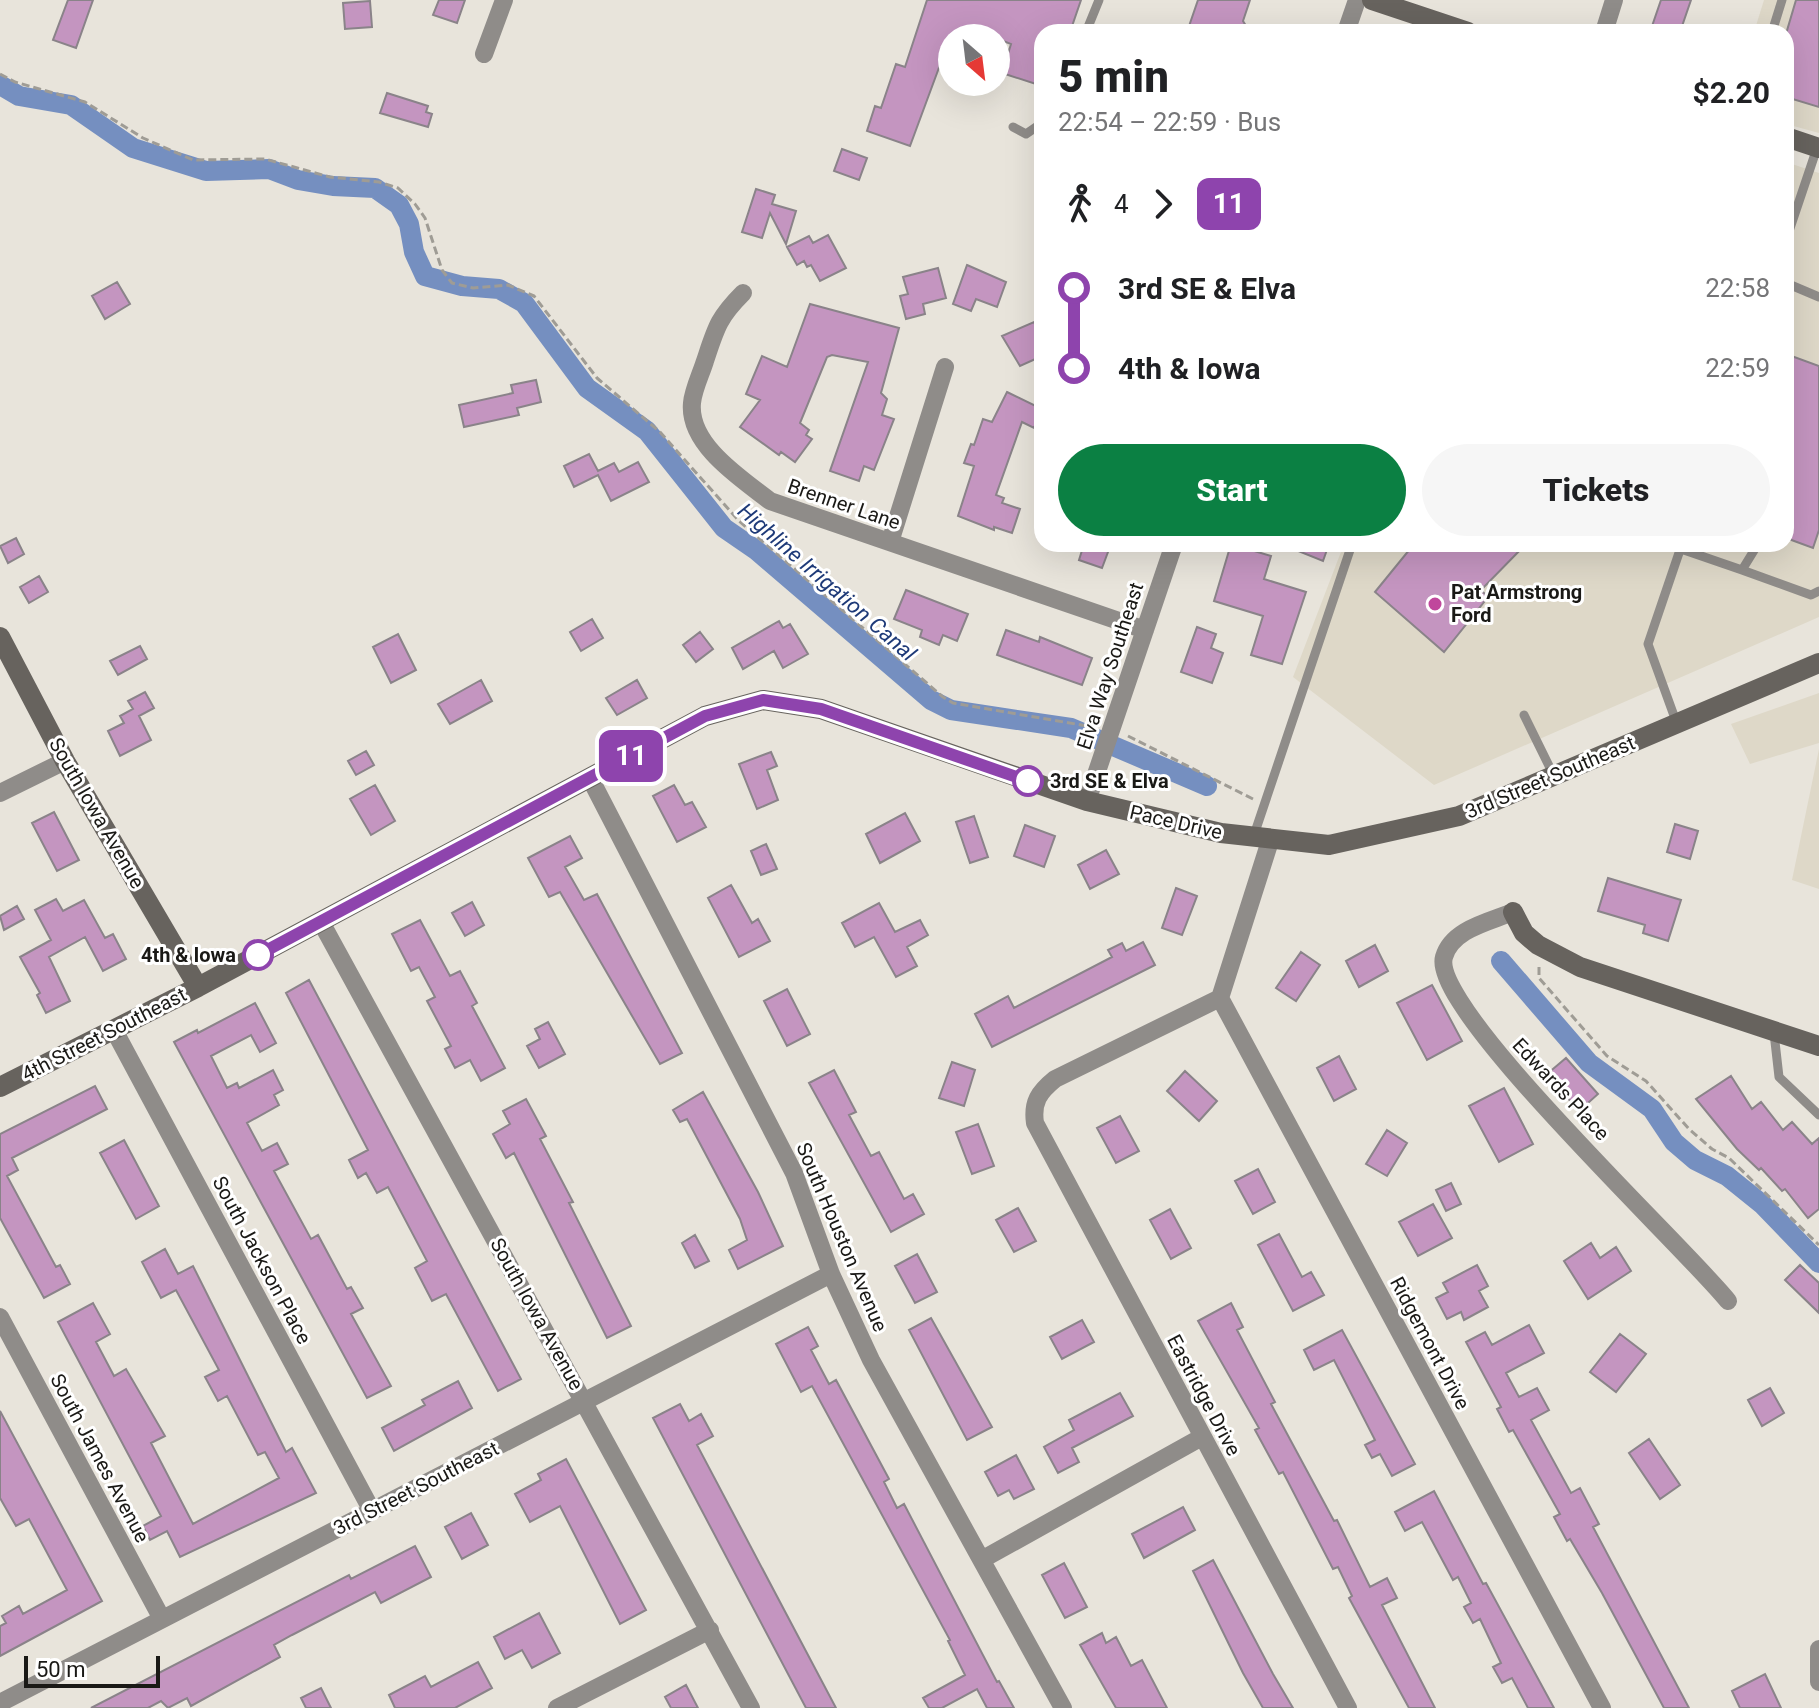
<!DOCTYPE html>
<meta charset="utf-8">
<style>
:root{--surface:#fff;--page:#f6f6f6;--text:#202124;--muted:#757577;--accent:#0b8043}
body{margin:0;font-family:Roboto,sans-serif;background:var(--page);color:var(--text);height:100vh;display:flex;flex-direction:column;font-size:30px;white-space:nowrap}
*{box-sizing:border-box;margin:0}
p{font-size:26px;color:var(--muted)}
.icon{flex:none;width:44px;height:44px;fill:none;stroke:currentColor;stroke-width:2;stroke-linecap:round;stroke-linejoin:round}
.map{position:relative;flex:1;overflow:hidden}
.side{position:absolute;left:1034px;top:24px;width:760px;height:528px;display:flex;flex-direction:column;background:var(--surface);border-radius:24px;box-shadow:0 8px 32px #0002}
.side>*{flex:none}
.badge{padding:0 16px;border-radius:12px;font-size:28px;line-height:52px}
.needle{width:52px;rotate:152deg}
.fabs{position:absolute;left:938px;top:24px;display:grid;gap:16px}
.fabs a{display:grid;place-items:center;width:72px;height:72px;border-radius:50%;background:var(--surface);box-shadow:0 8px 32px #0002;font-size:40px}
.scale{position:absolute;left:24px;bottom:20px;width:136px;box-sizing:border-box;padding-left:8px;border:4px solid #1a1916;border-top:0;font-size:22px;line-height:28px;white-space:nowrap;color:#1a1916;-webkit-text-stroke:6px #fff;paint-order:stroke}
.map>.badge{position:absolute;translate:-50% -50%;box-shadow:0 0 0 4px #fff}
.legs{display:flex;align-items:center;gap:12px;height:88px;padding:0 24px;font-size:26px}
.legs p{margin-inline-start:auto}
.head{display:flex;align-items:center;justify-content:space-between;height:136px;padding:0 24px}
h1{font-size:44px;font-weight:800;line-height:60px}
.cta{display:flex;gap:16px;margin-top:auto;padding:16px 24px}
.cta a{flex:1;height:92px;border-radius:48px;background:var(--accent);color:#fff;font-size:32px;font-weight:800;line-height:92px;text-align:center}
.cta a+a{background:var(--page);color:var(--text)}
ul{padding:0 24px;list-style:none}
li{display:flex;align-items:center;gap:28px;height:80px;font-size:30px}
li i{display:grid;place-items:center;width:12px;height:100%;margin:0 10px;background:currentColor}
li i::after{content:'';width:20px;height:20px;margin:-10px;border:6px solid;border-radius:50%;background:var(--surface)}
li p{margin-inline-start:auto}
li:first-child i{background:linear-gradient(#0000 50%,currentColor 0)}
li:last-child i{background:linear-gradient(currentColor 50%,#0000 0)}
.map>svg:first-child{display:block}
.built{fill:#ded8c8}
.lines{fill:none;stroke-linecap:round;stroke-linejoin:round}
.canal{stroke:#758fc0;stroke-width:20}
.building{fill:#c495c0;stroke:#8a8389;stroke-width:2}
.path{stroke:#9f9c95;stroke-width:3;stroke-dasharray:8 4;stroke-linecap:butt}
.lane{stroke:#8f8c89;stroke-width:9}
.street{stroke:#8f8c89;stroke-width:18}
.secondary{stroke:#67635e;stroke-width:20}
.line-1-casing{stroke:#fff;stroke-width:18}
.line-1{stroke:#8e44ad;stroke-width:12}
.poi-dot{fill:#c0479c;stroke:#fff;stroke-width:3}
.stop-1-dot{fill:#fff;stroke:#8e44ad;stroke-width:4}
.labels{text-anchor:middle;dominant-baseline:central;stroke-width:6;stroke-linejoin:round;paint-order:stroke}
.street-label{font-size:20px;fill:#1a1916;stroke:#fff}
.poi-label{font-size:20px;font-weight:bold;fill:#1a1916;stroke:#fff;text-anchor:start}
.stop-label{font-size:20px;font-weight:bold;fill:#1a1916;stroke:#fff;text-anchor:start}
.water-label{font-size:22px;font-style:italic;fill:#1e3a78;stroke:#fff}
</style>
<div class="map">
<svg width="1819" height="1708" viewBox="0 0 1819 1708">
<rect width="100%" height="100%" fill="#e8e4db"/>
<!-- built -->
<path class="built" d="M1764 0H1819V133L1786 124V32H1754Z
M1786 162 1819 173V617L1434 785 1293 677 1344 544H1786Z
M1819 693V743L1750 764 1731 724Z
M1819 749V889L1792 880Z"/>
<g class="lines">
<!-- canal -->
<path class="canal" d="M0 85 19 96 71 105 133 148 206 171 269 169 298 180 333 186 375 188 399 205 409 224 414 252 425 276 462 286 499 289 524 303 587 388 647 431 724 528 756 550 931 700 951 710 1071 728 1207 786
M1501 961 1589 1063 1652 1109 1674 1142 1695 1160 1727 1176 1763 1205 1819 1263"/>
</g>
<!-- building -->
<path class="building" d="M68 0H93L76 48 53 40Z
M439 0H465L457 23 433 15Z
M927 0H1081L1070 32H1042V66L1036 84 1002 73 1011 44 996 38H952V55L947 53 943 66 940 65 910 146 867 131 875 106 881 108 896 64 905 67Z
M1198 0H1250L1243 21 1250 32H1187Z
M1661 0H1691L1680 32H1650Z
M1796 0H1819V107L1786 97V34Z
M370 1 372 27 345 29 343 3Z
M387 93 428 106 426 112 432 114 428 127 380 113Z
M842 149 867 158 859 180 834 171Z
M756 189 775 195 772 204 796 211 786 244 770 213 762 238 742 232Z
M828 235 846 268 820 281 811 265 807 267 804 261 797 265 787 247 809 236 813 243Z
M967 265 1006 282 997 307 976 299 971 311 953 304Z
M938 268 946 298 923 304 925 314 906 319 900 296 908 294 903 277Z
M117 282 130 304 105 319 92 296Z
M810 304 899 328 881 393 887 399 882 415 894 419 874 470 864 466 859 481 830 471 868 362 832 355 827 357 800 423 809 430 806 435 812 439 795 462 781 452 779 455 740 427 760 400 746 394 762 356 787 367Z
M1034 322 1042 342V356L1020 366 1002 336Z
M1786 354 1819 366V530L1813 548 1786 538Z
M536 380 541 402 517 408 519 415 464 427 459 405 513 393 511 385Z
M1007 392 1042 409 1034 428 1022 422 996 495 1004 498 1002 503 1020 509 1012 533 994 527V530L958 516 974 466 964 463 971 444 974 445 983 419 992 422Z
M589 454 598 471 614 463 619 472 638 462 649 482 611 501 598 475 574 487 564 466Z
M16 538 24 554 8 563 0 546Z
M1084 544H1111L1102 568 1079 560Z
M1231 544 1271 556 1264 579 1306 592 1282 664 1251 655 1263 616 1214 601Z
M1281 544H1329L1323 561Z
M1414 544H1526L1481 590 1488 597 1444 652 1375 592Z
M39 576 48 592 29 603 20 587Z
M906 590 968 614 957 641 943 635 939 645 920 637 922 630 894 619Z
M592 619 603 638 581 651 570 632Z
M779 621 783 628 790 624 808 654 783 668 774 651 743 669 732 648Z
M1197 627 1216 634 1211 648 1223 653 1212 683 1181 672Z
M1006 630 1039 642 1040 637 1092 658 1082 685 997 655Z
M700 632 713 649 696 662 683 645Z
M398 634 416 670 391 683 373 647Z
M140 646 147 659 118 675 110 661Z
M481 680 492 701 450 724 438 704Z
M637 680 647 698 617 715 606 698Z
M145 692 154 708 139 716 151 740 120 756 108 731 124 723 120 716 133 709 128 701Z
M366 751 374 765 356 775 348 761Z
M771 752 777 766 767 770 778 800 757 809 739 764Z
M375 785 395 821 371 835 350 799Z
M674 785 685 805 692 802 706 827 677 842 653 796Z
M54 812 79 860 57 871 32 823Z
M905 813 920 841 880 863 866 834Z
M974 816 988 857 970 863 956 822Z
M1675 824 1698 831 1690 859 1667 852Z
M1025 825 1055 836 1044 867 1014 856Z
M570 836 582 858 565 867 584 900 597 894 682 1053 660 1064 560 892 549 897 528 858Z
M766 844 777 869 761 875 751 851Z
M1106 850 1119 874 1090 889 1078 865Z
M1608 878 1681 900 1668 941 1643 933 1645 925 1598 911Z
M731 885 752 923 758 919 770 941 739 957 708 898Z
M1176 888 1197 896 1182 935 1162 928Z
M56 899 63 911 84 900 105 938 113 934 126 959 103 971 85 937 49 957 70 1001 46 1013 37 995 40 993 20 957 51 940 35 910Z
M472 902 484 925 465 936 452 913Z
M879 903 895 932 920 920 928 935 907 947 917 966 896 977 874 937 855 947 842 923Z
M17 906 24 919 4 930 0 916Z
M420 920 450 976 460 971 477 1003 472 1006 505 1068 481 1081 470 1060 455 1068 445 1049 451 1046 427 1001 435 997 419 967 411 971 392 934Z
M1143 942 1155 965 992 1047 975 1014 1008 996 1014 1008 1112 957 1108 950 1122 943 1126 951Z
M1375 945 1388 971 1359 987 1346 961Z
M1301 952 1320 965 1296 1001 1276 988Z
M309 980 521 1379 498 1391 446 1294 432 1301 415 1268 427 1261 388 1187 377 1193 366 1173 358 1178 349 1160 368 1150 286 993Z
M1432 985 1462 1041 1427 1060 1397 1003Z
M787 989 810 1034 787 1046 764 1001Z
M255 1003 276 1043 260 1052 251 1035 211 1056 227 1088 237 1083 239 1088 273 1070 283 1090 274 1095 279 1105 247 1123 262 1151 277 1143 288 1164 274 1171 311 1239 318 1235 347 1289 351 1287 363 1308 351 1314 391 1386 367 1398 174 1042 197 1030 198 1033Z
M548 1022 565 1054 539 1068 527 1046 540 1039 535 1029Z
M1339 1056 1356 1089 1334 1101 1317 1068Z
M1566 1058 1598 1094 1579 1111 1547 1074Z
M952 1062 975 1070 964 1106 939 1098Z
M834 1070 856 1112 849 1115 871 1156 879 1152 904 1199 913 1194 924 1214 891 1232 809 1083Z
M1185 1071 1217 1101 1199 1121 1167 1091Z
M1731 1076 1752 1109 1761 1102 1783 1130 1792 1122 1812 1144 1819 1138V1209L1808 1218 1785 1189 1782 1191 1761 1168 1759 1170 1737 1149 1696 1099Z
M95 1086 107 1109 12 1158 18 1170 7 1176 56 1267 60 1265 70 1284 44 1298 0 1218V1134Z
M1504 1088 1533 1144 1499 1162 1469 1106Z
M703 1092 758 1192 783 1246 738 1269 729 1250 747 1240 740 1219 687 1119 680 1122 673 1110Z
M526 1099 546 1136 540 1139 573 1202 569 1203 631 1326 607 1338 514 1153 506 1158 493 1134 510 1124 503 1111Z
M1120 1116 1139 1151 1116 1163 1097 1128Z
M978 1124 994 1166 972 1174 956 1132Z
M1387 1130 1407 1143 1387 1176 1366 1164Z
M124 1140 159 1206 136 1219 100 1153Z
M1258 1169 1275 1202 1253 1214 1235 1181Z
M1451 1183 1461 1204 1446 1211 1436 1190Z
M1433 1204 1452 1238 1418 1256 1399 1222Z
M1018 1208 1036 1241 1014 1252 996 1220Z
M1170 1209 1191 1248 1171 1259 1150 1220Z
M1279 1234 1302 1277 1311 1272 1324 1295 1293 1311 1258 1245Z
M695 1235 709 1261 695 1268 682 1243Z
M1591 1243 1600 1258 1616 1247 1631 1271 1588 1299 1564 1261Z
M165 1249 178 1274 193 1266 286 1452 292 1448 316 1493 180 1557 167 1531 150 1540 143 1526 161 1516 58 1322 93 1303 110 1334 96 1342 114 1376 126 1369 165 1436 151 1443 193 1524 279 1478 265 1452 258 1455 227 1396 218 1401 205 1377 219 1370 176 1290 161 1298 142 1262Z
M917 1254 937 1292 915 1303 895 1266Z
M1477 1265 1488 1286 1479 1291 1488 1307 1464 1320 1461 1312 1447 1319 1436 1298 1448 1292 1443 1283Z
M1800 1265 1819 1283V1313L1785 1280Z
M1231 1303 1243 1327 1237 1330 1275 1402 1271 1404 1334 1521 1337 1520 1370 1587 1387 1578 1397 1598 1382 1605 1435 1708H1409L1349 1598 1352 1596 1338 1567 1333 1569 1283 1472 1279 1474 1255 1430 1259 1428 1198 1321Z
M931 1318 992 1427 967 1440 909 1330Z
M1082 1320 1094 1342 1062 1359 1050 1337Z
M1529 1325 1544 1353 1506 1373 1519 1397 1537 1388 1549 1410 1531 1420 1571 1493 1580 1488 1599 1524 1593 1527 1689 1708H1664L1602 1593 1570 1539 1567 1541 1554 1517 1560 1514 1513 1430 1509 1432 1497 1409 1501 1407 1466 1342 1485 1332 1492 1345Z
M808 1327 818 1346 811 1350 829 1384 836 1380 889 1479 884 1482 897 1508 904 1504 997 1682 999 1681 1014 1708H987L977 1689 942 1708H929L923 1698 965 1675 948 1641 950 1640 812 1386 801 1392 776 1344Z
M1342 1330 1415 1464 1392 1476 1380 1454 1372 1458 1365 1445 1375 1440 1334 1360 1314 1370 1304 1350Z
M1620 1334 1646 1354 1616 1392 1590 1372Z
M458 1381 472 1408 394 1451 382 1428 425 1405 422 1400Z
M1770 1388 1784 1413 1762 1426 1748 1400Z
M1120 1393 1133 1416 1072 1448 1079 1462 1058 1473 1044 1447 1074 1430 1069 1420Z
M680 1404 689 1421 701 1414 713 1436 697 1445 836 1708H806L653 1418Z
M0 1411 102 1601 0 1656V1626L6 1623 2 1616 19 1606 23 1614 67 1590 29 1519 16 1526 0 1498Z
M1649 1439 1680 1485 1660 1499 1629 1453Z
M1016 1455 1034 1489 1014 1499 1009 1490 998 1496 985 1472Z
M566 1459 646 1610 620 1624 560 1506 530 1522 515 1494 541 1480 538 1474Z
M1434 1491 1483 1584 1486 1583 1554 1708H1528L1512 1678 1502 1683 1493 1667 1501 1663 1480 1619 1473 1623 1464 1607 1471 1603 1458 1577 1453 1580 1422 1522 1405 1531 1395 1512Z
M1183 1507 1195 1530 1144 1558 1132 1534Z
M471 1513 488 1545 462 1559 445 1527Z
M415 1546 431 1577 381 1603 375 1592 292 1635 274 1645 280 1657 191 1706 187 1698 168 1708 161 1701 148 1708H91L349 1575 351 1579Z
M1213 1560 1273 1674 1293 1708H1263L1243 1673 1193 1571Z
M1064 1563 1087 1607 1065 1618 1042 1575Z
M539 1613 560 1653 532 1668 522 1650 505 1659 494 1637Z
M1102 1633 1106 1643 1116 1637 1131 1666 1142 1660 1167 1708H1116L1080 1645Z
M478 1662 492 1688 455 1708H395L389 1695 425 1676 431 1687Z
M1765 1674 1781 1708H1740L1732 1691Z
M686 1685 698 1708H671L665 1697Z
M321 1688 331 1708H306L301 1698Z"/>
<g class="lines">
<!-- path -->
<path class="path" d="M0 74 15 82 85 102 143 138 193 160 265 159 330 177 379 182 398 188 415 204 425 218 442 270 452 283 473 288 508 285 534 296 597 378 660 432 739 521 943 697 953 703 1093 727
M1128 736 1253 799
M1539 967V978L1607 1056 1646 1081 1689 1129 1712 1149 1729 1158 1819 1245"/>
<!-- lane -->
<path class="lane" d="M1086 32 1099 0
M1772 32 1782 0
M1013 127 1026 134 1042 123
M1786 240 1817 148
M1786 283 1819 297
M1758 544 1742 570 1811 595 1819 591
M1681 549 1742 570
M1524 715 1554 776
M1677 724 1648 644 1682 544
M1253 838 1352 544
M1774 1033 1779 1077 1819 1115"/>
<!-- street -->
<path class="street" d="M1346 32 1357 0
M1604 32 1614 0
M484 54 504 0
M743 293C718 318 716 328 705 361 701 374 693 390 692 403 688 445 742 479 770 501L1145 630
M890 542 945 367
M590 778 794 1173 831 1274 871 1360 1063 1708
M0 793 65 761
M1087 801 1174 544
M1513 912C1489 922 1452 929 1444 957 1429 1008 1686 1248 1728 1301
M321 922 751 1708
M1220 998 1055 1079C1039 1092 1032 1102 1035 1123L1348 1708
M1220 998 1602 1708
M1220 998 1270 841
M114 1030 372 1511
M0 1317 162 1619
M983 1559 1202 1437
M1819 1649V1682
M0 1703 831 1274
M557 1708 710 1630"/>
<!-- secondary -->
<path class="secondary" d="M1372 0 1468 32
M1786 137 1819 148
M0 637 65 761 198 987
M1513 912 1524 933 1538 945 1580 967 1819 1046
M0 1087 198 987 705 716 763 700 821 709 1087 801 1221 833 1329 845 1459 816 1819 663"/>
</g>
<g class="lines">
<!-- line-1 casing -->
<g class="line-1-casing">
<path id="line-1" d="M258 955 705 716 763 700 821 709 1028 781"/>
</g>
<!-- line-1 -->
<use href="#line-1" class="line-1"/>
</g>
<!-- markers -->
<circle class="poi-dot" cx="1435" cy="604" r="8"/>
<g class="stop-1-dot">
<circle cx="1028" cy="781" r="14"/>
<circle cx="258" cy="955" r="14"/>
</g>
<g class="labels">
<!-- street labels -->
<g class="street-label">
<text transform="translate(844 504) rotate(19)">Brenner Lane</text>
<text transform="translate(1110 666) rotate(-72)">Elva Way Southeast</text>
<text transform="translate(1550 777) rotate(-23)">3rd Street Southeast</text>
<text transform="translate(97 813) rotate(60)">South Iowa Avenue</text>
<text transform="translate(1176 822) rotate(13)">Pace Drive</text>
<text transform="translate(104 1034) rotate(-27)">4th Street Southeast</text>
<text transform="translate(1561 1089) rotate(47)">Edwards Place</text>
<text transform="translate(842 1237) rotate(67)">South Houston Avenue</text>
<text transform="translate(262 1260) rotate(62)">South Jackson Place</text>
<text transform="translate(537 1314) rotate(61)">South Iowa Avenue</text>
<text transform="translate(1430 1343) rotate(62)">Ridgemont Drive</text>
<text transform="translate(1204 1395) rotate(62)">Eastridge Drive</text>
<text transform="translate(100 1458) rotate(62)">South James Avenue</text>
<text transform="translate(416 1488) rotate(-27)">3rd Street Southeast</text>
</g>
<!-- poi labels -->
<g class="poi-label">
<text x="1451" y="592">Pat Armstrong<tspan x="1451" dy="23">Ford</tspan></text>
</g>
<!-- stop labels -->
<g class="stop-label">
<text x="1050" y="781">3rd SE &amp; Elva</text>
<text x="236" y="955" text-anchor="end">4th &amp; Iowa</text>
</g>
<!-- water labels -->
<g class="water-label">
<text transform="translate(827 582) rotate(41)">Highline Irrigation Canal</text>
</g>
</g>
</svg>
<div class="fabs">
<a><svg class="needle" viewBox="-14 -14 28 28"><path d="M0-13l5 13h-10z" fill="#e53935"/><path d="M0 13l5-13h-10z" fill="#757577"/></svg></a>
</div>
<div class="scale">50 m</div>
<b class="badge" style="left:631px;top:756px;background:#8e44ad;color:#fff">11</b>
<section class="side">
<div class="head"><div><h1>5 min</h1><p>22:54 – 22:59 · Bus</p></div><b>$2.20</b></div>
<div class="legs"><svg class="icon" aria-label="walk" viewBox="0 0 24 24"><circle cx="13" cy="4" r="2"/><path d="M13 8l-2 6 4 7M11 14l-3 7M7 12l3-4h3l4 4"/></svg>4<svg class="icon" aria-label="forward" viewBox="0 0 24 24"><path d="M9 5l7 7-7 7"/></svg><b class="badge" style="background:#8e44ad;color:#fff">11</b></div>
<ul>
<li><i style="color:#8e44ad"></i><b>3rd SE &amp; Elva</b><p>22:58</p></li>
<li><i style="color:#8e44ad"></i><b>4th &amp; Iowa</b><p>22:59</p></li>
</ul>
<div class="cta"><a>Start</a><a>Tickets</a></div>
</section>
</div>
